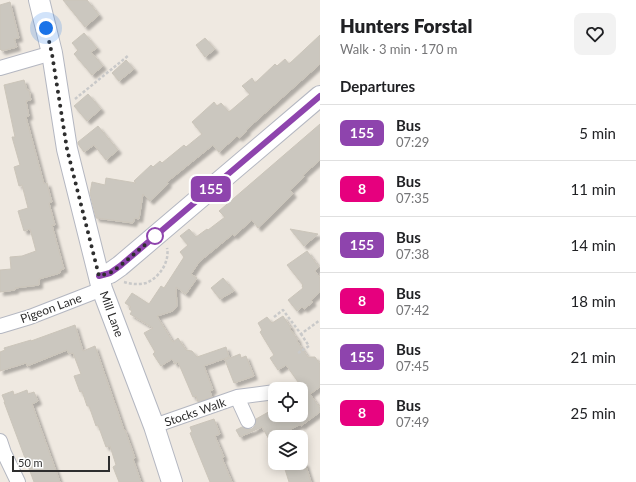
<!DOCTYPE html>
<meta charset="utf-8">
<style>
:root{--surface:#fff;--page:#f2f2f2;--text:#202124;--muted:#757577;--line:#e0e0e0}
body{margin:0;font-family:Lato,sans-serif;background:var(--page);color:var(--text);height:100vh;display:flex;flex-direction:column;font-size:15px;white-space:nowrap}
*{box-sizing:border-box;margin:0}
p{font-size:13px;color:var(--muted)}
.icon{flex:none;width:22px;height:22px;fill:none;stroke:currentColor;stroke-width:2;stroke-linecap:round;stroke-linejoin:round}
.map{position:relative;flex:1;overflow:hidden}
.sheet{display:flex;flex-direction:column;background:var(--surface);width:316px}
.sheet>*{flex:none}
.badge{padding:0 8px;border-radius:6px;font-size:14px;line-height:26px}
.tools{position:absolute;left:268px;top:382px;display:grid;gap:8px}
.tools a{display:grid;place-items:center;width:40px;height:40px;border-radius:8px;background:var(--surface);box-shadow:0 2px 10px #0003;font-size:20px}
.scale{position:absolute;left:12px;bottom:10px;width:98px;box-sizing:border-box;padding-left:4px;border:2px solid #2e2e2e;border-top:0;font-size:11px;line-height:14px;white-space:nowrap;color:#2e2e2e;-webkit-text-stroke:3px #fff;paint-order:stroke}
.you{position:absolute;width:20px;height:20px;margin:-10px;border:3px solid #fff;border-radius:50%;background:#1a73e8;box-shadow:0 0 0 6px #1a73e833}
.map>.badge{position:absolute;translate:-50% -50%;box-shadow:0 0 0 2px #fff}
h2{padding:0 20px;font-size:15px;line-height:36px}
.round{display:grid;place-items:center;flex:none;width:42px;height:42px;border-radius:8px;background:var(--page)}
.summary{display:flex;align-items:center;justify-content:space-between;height:68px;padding:0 20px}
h1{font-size:19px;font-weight:800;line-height:30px}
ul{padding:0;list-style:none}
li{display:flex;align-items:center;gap:12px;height:56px;padding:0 20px;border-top:1px solid var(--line)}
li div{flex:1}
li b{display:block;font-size:15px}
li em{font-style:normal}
li .badge{min-width:44px;font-weight:700;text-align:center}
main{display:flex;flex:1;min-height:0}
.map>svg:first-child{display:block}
.building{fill:#cbc7bf;stroke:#cbc5ba;filter:url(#shadow)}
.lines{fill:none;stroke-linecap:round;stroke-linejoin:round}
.street-casing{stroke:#b4b7c1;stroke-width:16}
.secondary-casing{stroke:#b4b7c1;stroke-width:22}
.path{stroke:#c9c9c9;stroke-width:2.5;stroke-dasharray:3 2;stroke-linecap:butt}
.street{stroke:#fff;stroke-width:14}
.secondary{stroke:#fff;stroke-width:20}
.line-casing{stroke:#fff;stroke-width:9}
.line{stroke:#8e44ad;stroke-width:6}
.walk{stroke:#2e2e2e;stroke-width:4;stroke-dasharray:0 7.2}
.stop-dot{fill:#fff;stroke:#8e44ad;stroke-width:2}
.labels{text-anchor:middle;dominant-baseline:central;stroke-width:3.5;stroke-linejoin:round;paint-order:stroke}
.street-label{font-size:12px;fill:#2e2e2e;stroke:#fff}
</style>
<main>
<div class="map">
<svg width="320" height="482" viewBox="0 0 320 482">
<defs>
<filter id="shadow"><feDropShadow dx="3.5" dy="3.5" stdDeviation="1" flood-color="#0004"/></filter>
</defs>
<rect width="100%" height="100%" fill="#efe9e1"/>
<!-- building -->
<path class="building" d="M63 0H87L99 15 85 27Z
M10 2 19 38 14 39 17 47 2 51 1 49 0 50V5Z
M84 33 97 48 91 52 103 66 92 75 74 54 78 50 72 43Z
M320 35V64L246 130 247 131 239 138 237 136 219 152 213 145 167 182 168 184 150 201 143 194 139 219 135 218 133 223 96 218 90 193 92 182 105 185 106 178 136 183 134 181 151 165 153 167 160 161 162 163 184 145 186 147 202 134 192 122 214 102 217 106 221 103 229 112 250 94 242 86 252 78 255 83 275 64 277 66 285 59 289 64Z
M205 38 215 49 205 57 196 45Z
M126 60 134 69 119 81 112 73Z
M24 80 27 90H29L31 100 26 101 29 116 26 117 44 184 47 183 50 195 52 202 49 203 55 225H52L64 269 60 270V273L39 279V285L15 288V290L0 292V270L11 269 10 257 22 256 36 251 30 229 24 231 18 211 28 208 22 185 19 186 14 167 20 165 12 137H15L4 85Z
M88 94 101 109 87 121 74 106Z
M320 124V160L303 175 304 177 290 190 293 194 258 228 252 220 234 236 233 234 199 262 191 274 197 278 186 294 176 287 177 306 173 311 157 316 173 342 178 338 186 350 192 351 197 357 226 347 229 357 204 366 213 390 210 391 212 397 198 402 196 396 193 397 178 362 175 364 172 359 161 366 153 354 155 352 144 333 153 328 130 314 132 311 129 309 131 307 125 303 132 293 149 304 161 286 164 288 184 257 180 252 188 245 180 236 189 229 196 237 207 229 208 230 225 217 219 211Z
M98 126 118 150 106 160 94 145 84 152 78 144V142Z
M290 229 318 234 304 246Z
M307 251 319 267 315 271 320 278V292L311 300 313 302 304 309 302 307 297 311 288 300 303 288 302 286 303 285 287 265Z
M223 278 234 291 220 299 211 288Z
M283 316 291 328 290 329 298 340 297 341 308 357H315L320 364V387L310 394 320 408V412L301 426V424L275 437 270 441 262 427 240 437 236 430 242 427 247 429H252L255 426 256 419 272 410 275 415H301V386L286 365 278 370 270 358 274 355 260 332 262 330 258 323 267 317 272 323Z
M75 325 83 351 95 346 124 430H125L135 458 133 459 141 482H119L113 467 116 465 110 446 106 447 98 425 96 426 89 406H87L82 391 80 392 74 376 81 374 73 353 69 354 67 350 27 366 26 363 0 371V352L5 350 4 348 31 340V341Z
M240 354 241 358 246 356 254 376 234 383 225 360Z
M27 390 28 394 34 392 38 401 32 404 60 482H34L4 402H5L2 395 13 391 14 395Z
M214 419 220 434 215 436 224 457 222 458 232 482H210L190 433 192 432 190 427Z
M283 463H305L311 482H289Z"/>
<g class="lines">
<!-- street casing -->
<g class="street-casing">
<path id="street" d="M0 68 52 53
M0 326 30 317 102 289
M237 397 248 421
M154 426 237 397 275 392
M0 441 4 453 18 482"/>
</g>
<!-- secondary casing -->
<g class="secondary-casing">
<path id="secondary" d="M39 0 52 53 67 149 102 289 154 426 172 482
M99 276 110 273 120 266 320 96"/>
</g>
<!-- path -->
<path class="path" d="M75 99 129 55
M124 282C131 284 139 285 146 283 159 278 170 262 167 248
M274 317 283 310 301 334 320 320
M298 353 309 346 301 334"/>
<!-- street -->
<use href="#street" class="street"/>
<!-- secondary -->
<use href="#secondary" class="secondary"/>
</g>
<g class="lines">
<!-- line casing -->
<g class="line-casing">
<path id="line" d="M99 276 110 273 120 266 320 96"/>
</g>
<!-- line -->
<use href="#line" class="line"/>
<!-- walk -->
<path class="walk" d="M46 28 52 54 67 149 99 276 110 273 120 266 160 232 155 236"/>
</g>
<!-- markers -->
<circle class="stop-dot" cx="155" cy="236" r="8"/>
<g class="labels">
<!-- street labels -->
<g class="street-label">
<text transform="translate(51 308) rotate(-20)">Pigeon Lane</text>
<text transform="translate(112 314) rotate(70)">Mill Lane</text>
<text transform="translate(195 412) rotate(-19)">Stocks Walk</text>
</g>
</g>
</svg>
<div class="tools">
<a><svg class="icon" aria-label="locate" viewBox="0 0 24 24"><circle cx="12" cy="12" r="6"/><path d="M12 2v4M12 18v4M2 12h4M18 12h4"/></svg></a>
<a><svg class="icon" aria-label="layers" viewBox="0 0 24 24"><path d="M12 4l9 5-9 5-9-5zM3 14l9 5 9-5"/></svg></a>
</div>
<div class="scale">50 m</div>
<div class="you" style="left:46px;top:28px"></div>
<b class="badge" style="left:211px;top:189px;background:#8e44ad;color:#fff">155</b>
</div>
<section class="sheet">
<div class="summary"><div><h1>Hunters Forstal</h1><p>Walk · 3 min · 170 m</p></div><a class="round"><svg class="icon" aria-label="heart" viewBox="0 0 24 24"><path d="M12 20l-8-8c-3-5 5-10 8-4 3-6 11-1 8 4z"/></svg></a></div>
<h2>Departures</h2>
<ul>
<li><span class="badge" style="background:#8e44ad;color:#fff">155</span><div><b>Bus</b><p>07:29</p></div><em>5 min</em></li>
<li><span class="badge" style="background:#e6007e;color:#fff">8</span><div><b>Bus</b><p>07:35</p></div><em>11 min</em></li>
<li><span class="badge" style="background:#8e44ad;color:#fff">155</span><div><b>Bus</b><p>07:38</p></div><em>14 min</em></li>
<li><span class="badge" style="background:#e6007e;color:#fff">8</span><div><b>Bus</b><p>07:42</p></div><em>18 min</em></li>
<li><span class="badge" style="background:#8e44ad;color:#fff">155</span><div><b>Bus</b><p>07:45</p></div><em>21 min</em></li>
<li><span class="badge" style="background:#e6007e;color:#fff">8</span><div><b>Bus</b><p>07:49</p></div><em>25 min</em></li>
</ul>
</section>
</main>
